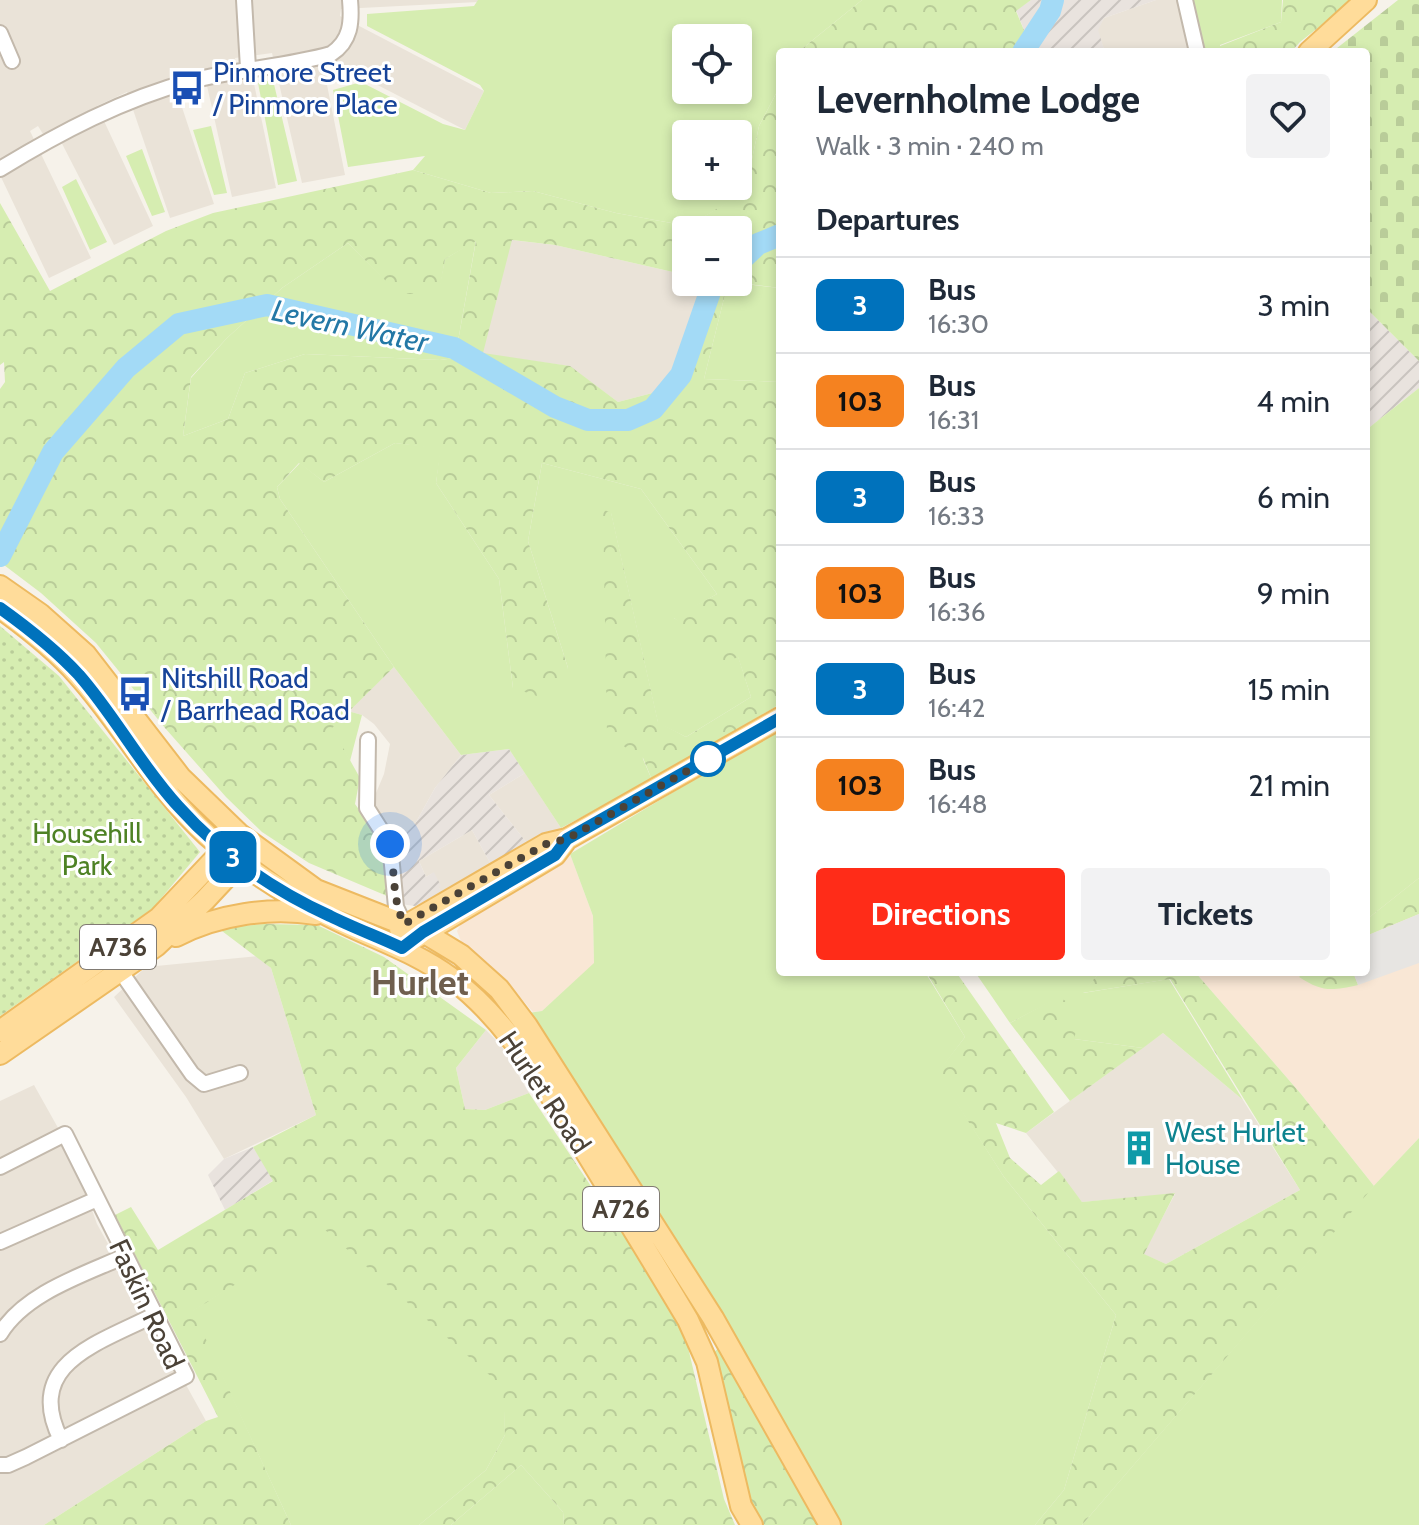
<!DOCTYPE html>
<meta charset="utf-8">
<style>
:root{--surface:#fff;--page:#f2f2f3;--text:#1f2937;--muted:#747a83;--line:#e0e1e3;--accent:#ff2c18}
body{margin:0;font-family:Cabin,sans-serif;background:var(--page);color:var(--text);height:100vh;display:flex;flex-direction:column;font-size:30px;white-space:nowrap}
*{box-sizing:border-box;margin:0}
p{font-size:26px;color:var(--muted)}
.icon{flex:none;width:44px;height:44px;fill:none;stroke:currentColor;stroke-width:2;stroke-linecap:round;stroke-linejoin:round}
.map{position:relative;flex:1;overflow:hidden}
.drawer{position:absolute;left:776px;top:48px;width:594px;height:928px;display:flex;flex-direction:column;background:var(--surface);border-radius:8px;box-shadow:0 4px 12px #0003}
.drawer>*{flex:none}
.badge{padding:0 16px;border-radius:12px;font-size:28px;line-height:52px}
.fabs{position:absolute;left:672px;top:24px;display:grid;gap:16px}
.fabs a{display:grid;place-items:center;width:80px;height:80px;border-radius:8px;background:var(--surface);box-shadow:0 4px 12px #0003;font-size:40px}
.you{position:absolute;width:40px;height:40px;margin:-20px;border:6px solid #fff;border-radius:50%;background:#1a73e8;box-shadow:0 0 0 12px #1a73e833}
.map>.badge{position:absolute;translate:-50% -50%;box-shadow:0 0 0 4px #fff}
h2{padding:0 40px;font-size:30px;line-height:72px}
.round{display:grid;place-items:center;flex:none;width:84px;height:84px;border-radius:8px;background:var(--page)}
.headline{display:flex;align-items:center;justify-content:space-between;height:136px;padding:0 40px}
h1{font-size:38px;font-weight:800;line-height:60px}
.action{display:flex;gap:16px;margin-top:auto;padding:16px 40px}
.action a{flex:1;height:92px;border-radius:8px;background:var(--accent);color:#fff;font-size:32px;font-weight:800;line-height:92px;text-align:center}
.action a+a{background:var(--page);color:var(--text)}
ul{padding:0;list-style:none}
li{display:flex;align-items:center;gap:24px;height:96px;padding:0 40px;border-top:2px solid var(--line)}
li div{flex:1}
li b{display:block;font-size:30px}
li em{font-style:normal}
li .badge{min-width:88px;font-weight:700;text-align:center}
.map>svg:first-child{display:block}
.residential{fill:#eae3d8}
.commercial{fill:#f9e7d5}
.industrial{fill:url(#industrial-furrows)}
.green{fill:#d6edb1;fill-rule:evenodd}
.forest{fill:url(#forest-crowns);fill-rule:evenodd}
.cemetery{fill:url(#cemetery-stones)}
.park{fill:url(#park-dots)}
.parking{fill:#e7e5e2}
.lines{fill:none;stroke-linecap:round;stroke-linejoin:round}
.river{stroke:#a3daf6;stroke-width:22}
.street-casing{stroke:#c3b9ac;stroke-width:18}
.primary-casing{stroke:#edba61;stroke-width:24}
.street{stroke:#fff;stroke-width:14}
.primary{stroke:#ffdc9a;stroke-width:20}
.line-casing{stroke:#fff;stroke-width:18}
.line{stroke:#0072bc;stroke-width:12}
.walk{stroke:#4b4237;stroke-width:8;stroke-dasharray:0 14.4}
.stop-dot{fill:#fff;stroke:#0072bc;stroke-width:4}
.labels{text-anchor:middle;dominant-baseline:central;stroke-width:6;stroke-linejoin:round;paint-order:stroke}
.shield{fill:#fff;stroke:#817b73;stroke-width:2}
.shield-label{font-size:26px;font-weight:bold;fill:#4b4237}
.transit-label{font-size:28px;fill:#164399;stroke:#fff;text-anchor:start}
.park-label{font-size:28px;fill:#4e8225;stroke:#fff}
.street-label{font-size:28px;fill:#4b4237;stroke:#fff}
.culture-label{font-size:28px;fill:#0d838f;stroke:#fff;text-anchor:start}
.water-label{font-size:30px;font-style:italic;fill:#2478a6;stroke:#fff}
.district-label{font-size:36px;font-weight:bold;fill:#6f5f4e;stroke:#fff}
</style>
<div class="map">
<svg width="1419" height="1525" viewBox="0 0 1419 1525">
<defs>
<pattern id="industrial-furrows" width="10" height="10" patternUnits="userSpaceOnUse" patternTransform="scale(2)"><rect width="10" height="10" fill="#e9e3de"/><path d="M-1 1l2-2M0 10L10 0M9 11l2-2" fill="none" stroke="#c9c4bf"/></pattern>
<pattern id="forest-crowns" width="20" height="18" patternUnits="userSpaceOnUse" patternTransform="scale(2)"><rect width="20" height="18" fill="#d6edb1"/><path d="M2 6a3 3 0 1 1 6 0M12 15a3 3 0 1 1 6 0" fill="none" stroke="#b9cc99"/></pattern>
<pattern id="cemetery-stones" width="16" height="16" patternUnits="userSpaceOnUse" patternTransform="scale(2)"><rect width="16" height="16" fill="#d6edb1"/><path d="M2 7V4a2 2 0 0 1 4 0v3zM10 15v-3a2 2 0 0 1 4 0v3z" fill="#b9cc99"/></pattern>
<pattern id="park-dots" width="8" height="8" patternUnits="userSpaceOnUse" patternTransform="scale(2)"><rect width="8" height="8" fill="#d6edb1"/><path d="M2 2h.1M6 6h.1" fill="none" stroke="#b9cc99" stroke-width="1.8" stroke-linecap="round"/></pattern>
</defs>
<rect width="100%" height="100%" fill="#f6f2ea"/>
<!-- residential -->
<path class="residential" d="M0 0H478V2L341 9 340 16 484 91 465 130 360 76 327 85 345 175 302 183 272 53 235 58 239 81 253 79 276 188 232 197 203 68 172 77 214 204 170 218 127 92 97 106 153 226 114 245 54 128 43 134 38 126 30 131 91 258 49 278 0 175Z
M1156 0H1177L1190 52H1105L1097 30 1104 18Z
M511 240 555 245 686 275V282H706L664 390 618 402 569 366 482 354Z
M394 667 461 755 435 788 415 824 395 844 371 805 384 774 390 744 374 724 362 715 348 711Z
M525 773 561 828 530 847 489 795Z
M472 830 493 868 442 895 433 873 426 877 419 861Z
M258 956 271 968 316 1115 224 1159 186 1097 114 997 146 967Z
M486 1030 501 1045 529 1093 485 1110 465 1109 456 1068Z
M1163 1033 1243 1100 1300 1190 1166 1264 1143 1254 1175 1194 1082 1202 1026 1133Z
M34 1085 71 1151 97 1224 206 1421 44 1525H0V1101Z"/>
<!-- commercial -->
<path class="commercial" d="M570 854 593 916 594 964 542 1011 533 1012 507 982 463 946 457 931 462 922Z
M1419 878V1138L1374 1186 1301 1094 1195 972H1366V920Z"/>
<!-- industrial -->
<path class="industrial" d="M1031 0H1156L1104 18 1098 30 1105 52H1033L1016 10Z
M1366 308 1419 361V388L1366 430Z
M509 749 525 773 489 795 530 847 493 868 472 830 419 861 426 877 434 872 441 886 439 887 442 895 415 906 400 904 395 844 415 824 435 788 461 755Z
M253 1147 274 1180 225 1210 208 1175 224 1159Z"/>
<!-- green -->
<path class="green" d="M478 0H862L798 52H780V86L759 126 745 193 688 226 616 213 533 191 491 193 413 170 425 156 348 167 333 90 361 82 443 124 465 130 484 91 480 85 367 26V14L474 6ZM686 38H738V90H686ZM686 134H738V186H686Z
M1192 0H1282L1281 22 1220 45V52H1205Z
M273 80 297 181 278 185 258 83Z
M211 126 227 193 214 195 193 130Z
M142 149 165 212 152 216 126 156Z
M76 179 107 242 90 250 62 187Z
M476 240 455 358 440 360 305 354 245 373 228 419 183 436 191 378 227 338 282 288 348 243 399 293 438 294 445 259Z
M728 282 780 288V382L704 379Z
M1419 388V878L1366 920V430Z
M395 443 441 448 436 483 499 579 513 688 568 668 528 541 542 463 641 489 717 594 674 618 738 656 751 697 686 737 658 723 611 513 603 511 643 759 652 780 561 828 509 749 461 755 394 667 280 499 277 487 300 463 324 482Z
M348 711 362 715 350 761 331 728Z
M780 728V972H925L965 1037 938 1073 1004 1177 1116 1315 1064 1490 1035 1525H837L528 1013 542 1011 594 963 593 916 570 854Z
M975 972H1100L1083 993 1169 979 1243 1100 1163 1033 1143 1048 1074 1039 1058 998 1010 1023Z
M1419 1138V1525H1082L1367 1193Z
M324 1228 504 1387 505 1435 486 1470 419 1525H291L192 1311Z
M521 1465 563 1512 564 1525H451Z"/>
<!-- forest -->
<path class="forest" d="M862 0H1031L1016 11 1033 52H798Z
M1283 0H1353L1300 42 1291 52H1220V46L1281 22Z
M780 86V288L731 282H738V230H686V275L555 245 512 240 483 353 570 366 618 402 664 390 706 282H728L704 379 780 382V704L652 780 643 758 607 736 603 510 611 512 658 722 686 737 751 697 738 657 726 662 673 617 717 594 641 489 542 463 528 541 568 668 543 698 513 688 499 579 436 483 440 449 395 443 324 482 299 463 277 487 280 499 394 667 332 728 360 778 355 804 381 840 390 865 387 896 309 863 262 832 226 797 165 728 96 643 41 593 0 562V389L5 382 4 362 0 365V203L50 291 166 231 213 213 413 170 491 193 533 191 616 213 688 226 745 192 759 126ZM476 241 455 358 440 360 305 354 245 373 228 419 183 436 191 377 227 338 282 288 348 243 399 294H439L445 259Z
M1419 878V914L1366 936V920Z
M264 924 317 925 384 957 486 1030 456 1068 465 1109 485 1110 529 1093 648 1272 686 1339 724 1499 735 1525H564L563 1512 521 1465 451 1525H419L486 1470 505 1435 503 1387 324 1229 193 1311 291 1525H44L206 1421 218 1417 115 1215 131 1207 158 1250 273 1181 253 1147 316 1115 271 968 218 928Z
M926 972H956L1054 1112 1026 1133 996 1123 1010 1158 1041 1185 1059 1171 1082 1202 1175 1193 1144 1254 1166 1264 1300 1190 1170 979 1082 993 1100 972H1195L1301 1094 1374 1186 1082 1525H1035L1064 1490 1116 1315 1004 1177 937 1073 965 1037Z
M1304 972H1353L1358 985C1331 991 1322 992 1299 977Z
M1058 997 1082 1009 1074 1039 1143 1048 1070 1101 1010 1023Z
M720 1347 820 1525H759C730 1473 725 1410 714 1352Z"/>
<!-- cemetery -->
<path class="cemetery" d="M1398 0H1419V361L1366 308V52H1332Z"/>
<!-- park -->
<path class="park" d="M0 626 59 676 200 852 153 908 0 1016Z"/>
<!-- parking -->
<path class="parking" d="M1419 914V963L1358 985 1353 972H1366V936Z"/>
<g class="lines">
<!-- river -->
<path class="river" d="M1023 52 1050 11 1053 0
M738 263 758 244 780 235
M0 556 53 452 126 368 179 324 267 305 454 348 555 407 588 420H628L653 409 681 375 711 289 718 282"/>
<!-- street casing -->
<g class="street-casing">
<path id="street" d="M244 0 248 68
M1185 0 1197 52
M0 33 12 61
M0 169C59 133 123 99 191 81 236 69 286 67 331 54 351 41 352 22 350 0
M368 740 367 808 390 844 396 907 404 924
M121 972 192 1074 204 1084 240 1073
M0 1167 65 1134 186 1376 26 1457 8 1465H0
M0 1242 97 1199
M0 1334C25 1293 83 1275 125 1256
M61 1440C22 1362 101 1343 156 1314"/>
</g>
<!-- primary casing -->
<g class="primary-casing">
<path id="primary" d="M1309 52 1366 0
M0 586 40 614 86 655 181 778 239 834 316 890 423 932 461 955 499 989 527 1026 713 1318 830 1525
M0 608C28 628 55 649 78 675 124 726 155 788 207 835 244 868 283 893 327 915 369 937 413 950 451 978 509 1021 543 1085 581 1144 617 1203 653 1261 688 1320L707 1362 741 1506 752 1525
M400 929 546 844 567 839 780 718
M176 936C219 914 269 907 316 914
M414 939 555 855 567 839
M0 1031 159 918 231 842
M0 1054 156 946 205 900 247 855"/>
</g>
<!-- street -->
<use href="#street" class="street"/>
<!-- primary -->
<use href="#primary" class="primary"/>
</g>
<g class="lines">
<!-- line casing -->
<g class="line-casing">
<path id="line" d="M0 608C28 628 55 649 79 675 115 716 141 766 178 806 220 853 273 890 330 916 354 928 379 937 402 948L423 932 555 855 567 839 780 718"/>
</g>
<!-- line -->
<use href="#line" class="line"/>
<!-- walk -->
<path class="walk" d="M390 844C395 871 392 899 404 924L546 844 567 839 708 759"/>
</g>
<!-- icons -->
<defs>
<g id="bus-bare" transform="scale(2.76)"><path d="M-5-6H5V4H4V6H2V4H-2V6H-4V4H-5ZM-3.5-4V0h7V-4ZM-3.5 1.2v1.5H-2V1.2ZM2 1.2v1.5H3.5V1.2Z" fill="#1a4fb4" stroke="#fff" stroke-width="2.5" paint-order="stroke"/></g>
<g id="building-bare" transform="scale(2.76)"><path d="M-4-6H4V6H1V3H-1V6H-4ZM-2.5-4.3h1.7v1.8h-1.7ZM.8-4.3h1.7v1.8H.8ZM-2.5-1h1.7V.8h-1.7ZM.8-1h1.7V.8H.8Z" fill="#0f9aa8" stroke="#fff" stroke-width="2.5" paint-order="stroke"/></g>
</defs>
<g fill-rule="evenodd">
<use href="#bus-bare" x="187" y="88"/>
<use href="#bus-bare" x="135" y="694"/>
<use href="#building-bare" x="1139" y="1148"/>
</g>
<!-- markers -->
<circle class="stop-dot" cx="708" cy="759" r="16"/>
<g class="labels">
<!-- shield labels -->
<g class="shield">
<rect x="80" y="925" width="76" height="44" rx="6"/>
<rect x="583" y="1187" width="76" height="44" rx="6"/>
</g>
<g class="shield-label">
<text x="118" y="947">A736</text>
<text x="621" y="1209">A726</text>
</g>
<!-- transit labels -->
<g class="transit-label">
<text x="213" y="72">Pinmore Street<tspan x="213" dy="32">/ Pinmore Place</tspan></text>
<text x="161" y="678">Nitshill Road<tspan x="161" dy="32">/ Barrhead Road</tspan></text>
</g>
<!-- park labels -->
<g class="park-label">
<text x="87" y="833">Househill<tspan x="87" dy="32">Park</tspan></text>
</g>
<!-- street labels -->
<g class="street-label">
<text transform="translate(545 1092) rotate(56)">Hurlet Road</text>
<text transform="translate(147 1304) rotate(65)">Faskin Road</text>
</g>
<!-- culture labels -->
<g class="culture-label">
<text x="1165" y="1132">West Hurlet<tspan x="1165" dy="32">House</tspan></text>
</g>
<!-- water labels -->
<g class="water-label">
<text transform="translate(350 326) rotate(12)">Levern Water</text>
</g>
<!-- district labels -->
<g class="district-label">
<text x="420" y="982">Hurlet</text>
</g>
</g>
</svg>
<div class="fabs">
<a><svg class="icon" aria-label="locate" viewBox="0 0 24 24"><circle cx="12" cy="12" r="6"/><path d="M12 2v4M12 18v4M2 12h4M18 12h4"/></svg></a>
<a>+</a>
<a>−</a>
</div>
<div class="you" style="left:390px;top:844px"></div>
<b class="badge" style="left:233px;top:857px;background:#0072bc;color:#fff">3</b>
<section class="drawer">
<div class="headline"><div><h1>Levernholme Lodge</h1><p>Walk · 3 min · 240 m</p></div><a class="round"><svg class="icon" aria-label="heart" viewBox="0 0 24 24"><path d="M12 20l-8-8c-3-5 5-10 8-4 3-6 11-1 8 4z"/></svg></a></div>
<h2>Departures</h2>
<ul>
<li><span class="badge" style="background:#0072bc;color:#fff">3</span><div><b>Bus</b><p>16:30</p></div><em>3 min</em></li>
<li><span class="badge" style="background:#f58220;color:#111">103</span><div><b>Bus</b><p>16:31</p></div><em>4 min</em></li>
<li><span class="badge" style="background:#0072bc;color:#fff">3</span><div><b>Bus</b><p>16:33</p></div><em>6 min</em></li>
<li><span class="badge" style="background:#f58220;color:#111">103</span><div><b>Bus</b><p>16:36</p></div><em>9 min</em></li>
<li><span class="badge" style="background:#0072bc;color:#fff">3</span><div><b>Bus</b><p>16:42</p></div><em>15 min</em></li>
<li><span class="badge" style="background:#f58220;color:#111">103</span><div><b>Bus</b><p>16:48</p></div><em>21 min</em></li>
</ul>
<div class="action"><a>Directions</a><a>Tickets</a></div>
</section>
</div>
